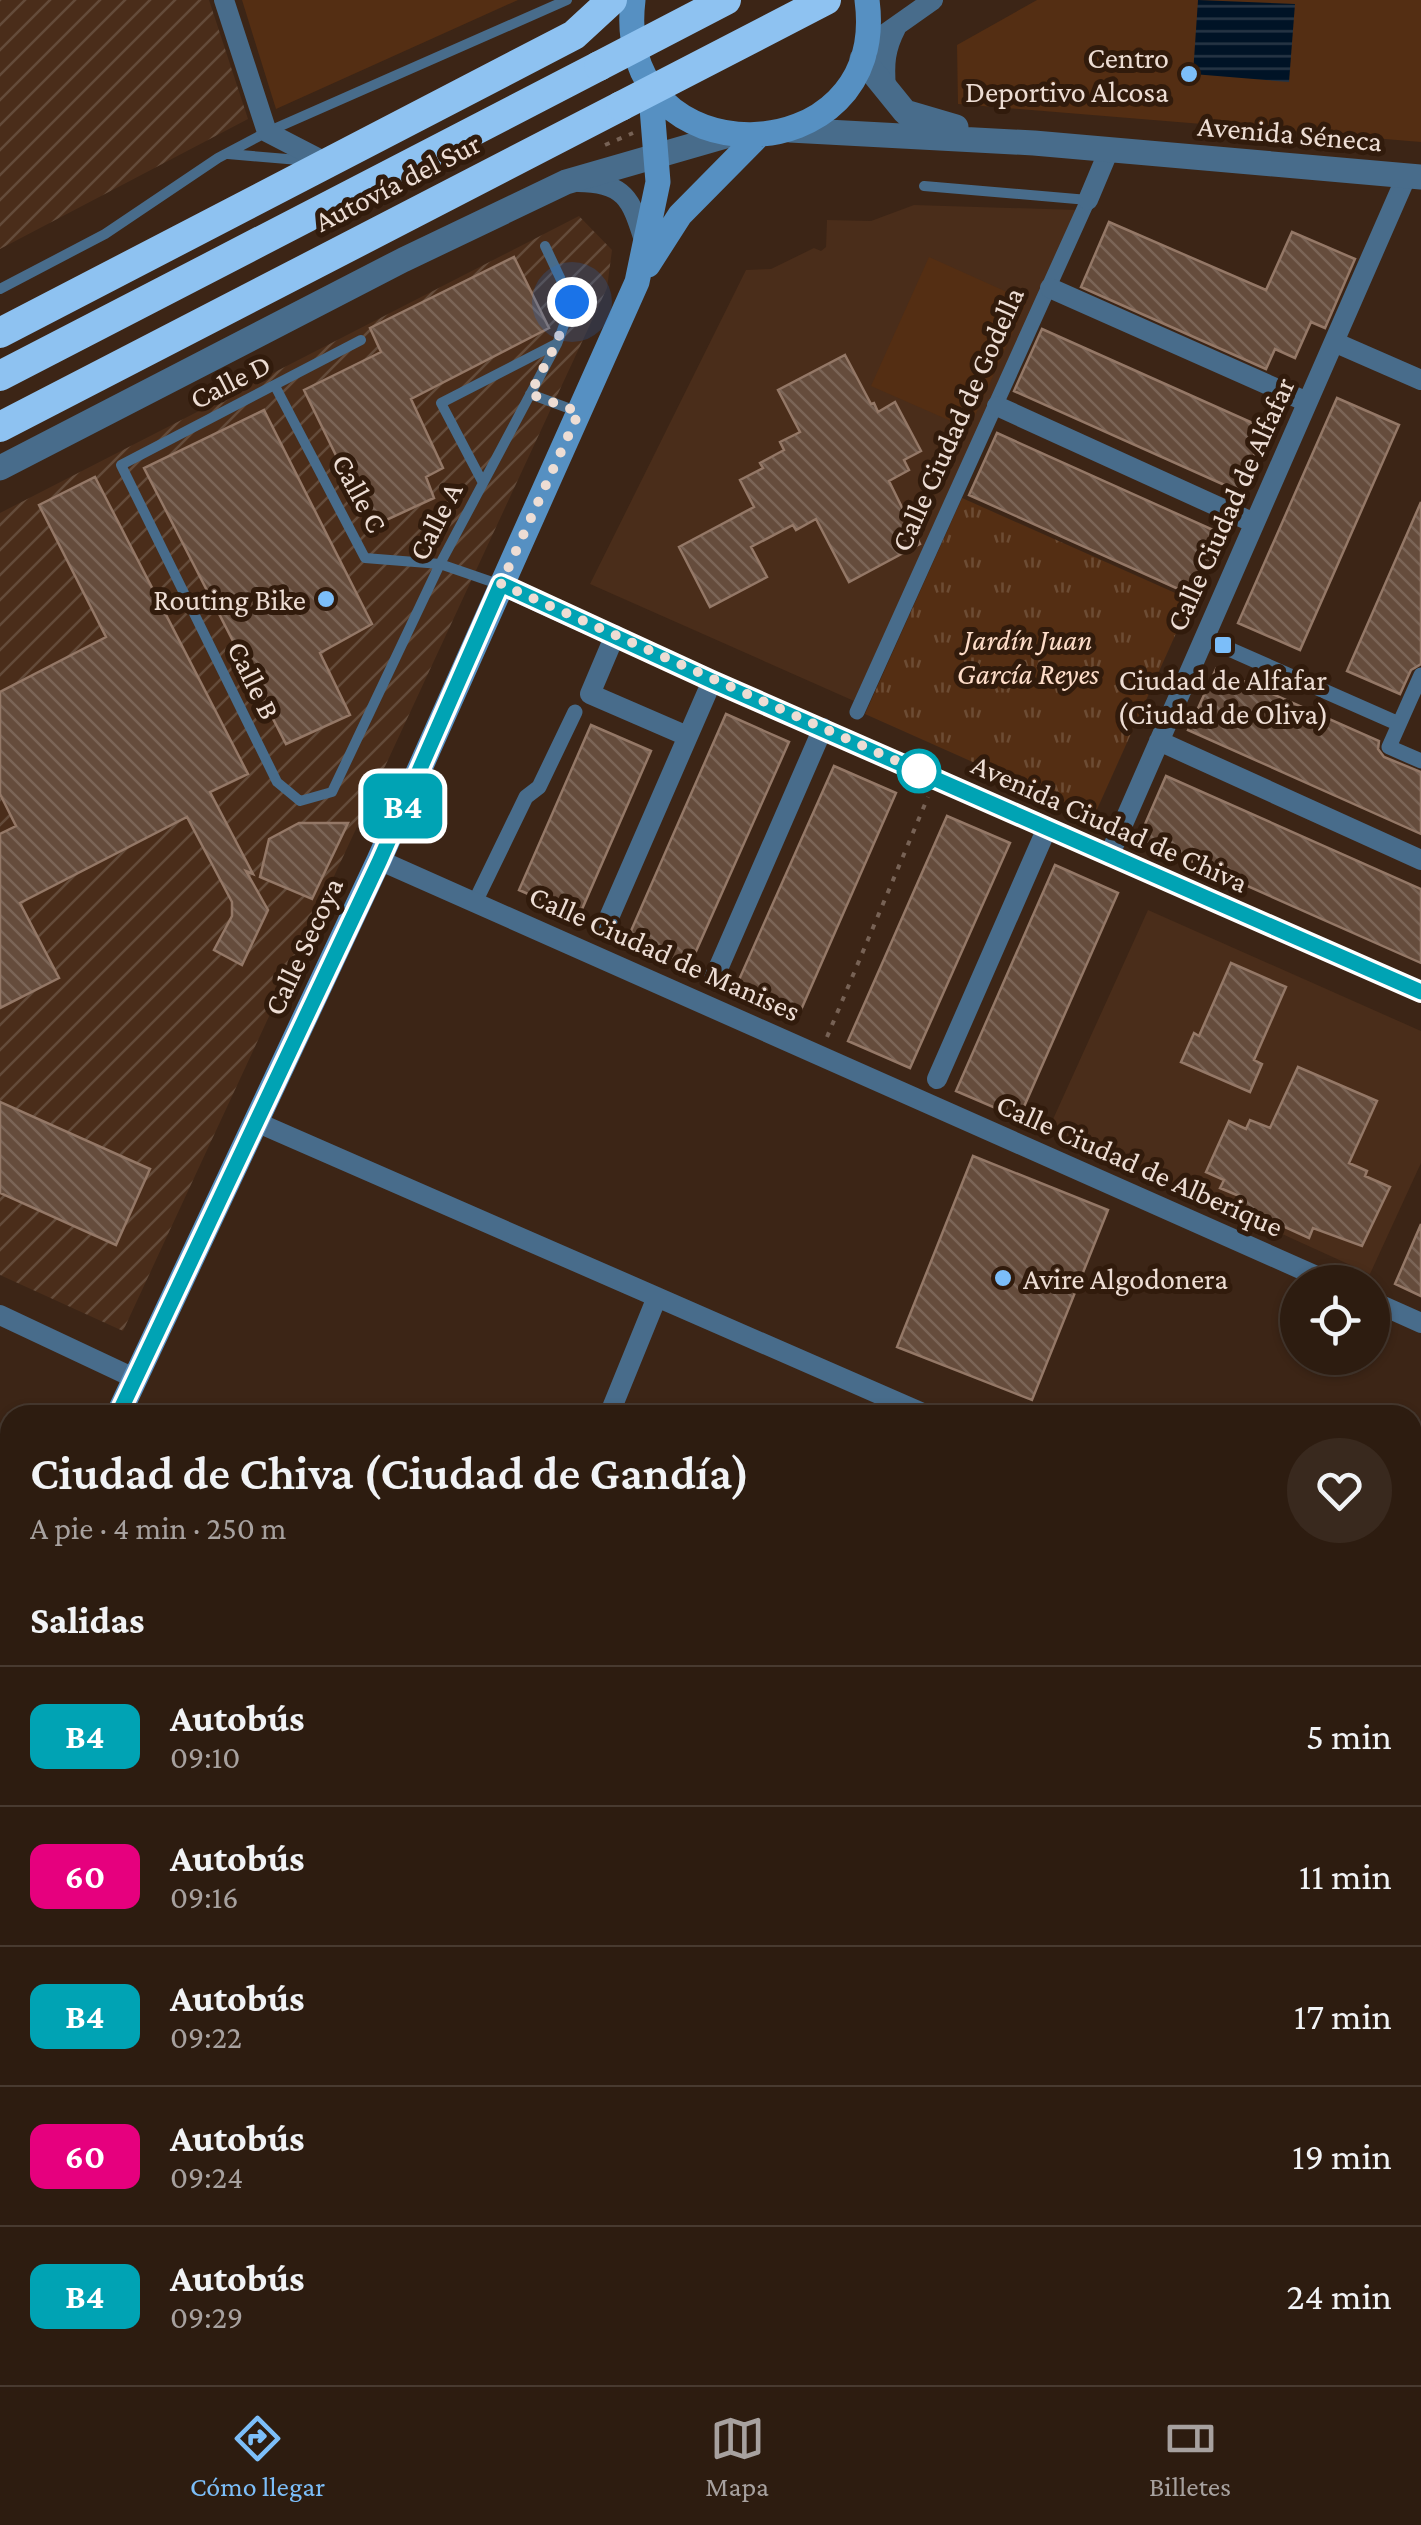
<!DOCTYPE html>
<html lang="es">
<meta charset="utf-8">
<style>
:root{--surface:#2d1c10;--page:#39291e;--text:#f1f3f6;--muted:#a7a19f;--line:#483a30;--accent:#7cbef9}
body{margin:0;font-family:"Crimson Pro",serif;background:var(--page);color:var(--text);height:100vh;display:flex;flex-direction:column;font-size:38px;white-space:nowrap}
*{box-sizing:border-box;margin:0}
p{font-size:32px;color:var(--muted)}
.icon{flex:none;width:55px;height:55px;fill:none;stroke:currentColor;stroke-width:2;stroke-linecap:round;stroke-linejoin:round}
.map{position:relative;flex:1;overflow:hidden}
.drawer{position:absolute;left:0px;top:1405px;width:1422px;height:980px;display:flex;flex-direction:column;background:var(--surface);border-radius:30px 30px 0 0;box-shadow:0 2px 8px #0004,0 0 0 2px var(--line)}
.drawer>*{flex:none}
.badge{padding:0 20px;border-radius:15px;font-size:35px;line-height:65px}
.tools{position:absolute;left:1280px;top:1265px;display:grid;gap:20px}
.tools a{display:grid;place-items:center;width:110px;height:110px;border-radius:50%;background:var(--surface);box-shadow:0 2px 8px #0004,0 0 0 2px var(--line);font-size:50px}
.you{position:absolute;width:50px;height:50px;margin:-25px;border:8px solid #fff;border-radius:50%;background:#1a73e8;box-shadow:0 0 0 15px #1a73e833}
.map>.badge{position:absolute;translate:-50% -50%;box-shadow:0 0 0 5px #fff}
h2{padding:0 30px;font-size:38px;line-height:90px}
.round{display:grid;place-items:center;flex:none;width:105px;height:105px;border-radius:52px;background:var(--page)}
.overview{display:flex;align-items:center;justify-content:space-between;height:170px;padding:0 30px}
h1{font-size:48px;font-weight:600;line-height:75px}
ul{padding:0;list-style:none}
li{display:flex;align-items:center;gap:30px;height:140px;padding:0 30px;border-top:2px solid var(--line)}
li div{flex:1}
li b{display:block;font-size:38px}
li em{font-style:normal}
li .badge{min-width:110px;font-weight:700;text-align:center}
.dock{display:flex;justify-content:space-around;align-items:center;height:140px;border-top:2px solid var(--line);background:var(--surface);font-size:28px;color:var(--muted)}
.dock a{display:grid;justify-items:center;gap:5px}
.dock .on{color:var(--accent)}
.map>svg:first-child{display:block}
.built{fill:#4a2d1a}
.industrial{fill:url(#industrial-furrows)}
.green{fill:#542e13}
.park{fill:url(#park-tufts)}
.water{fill:url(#water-rules)}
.building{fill:url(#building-back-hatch);stroke:#947867;stroke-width:2.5}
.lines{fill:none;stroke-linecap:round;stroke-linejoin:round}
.path{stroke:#776255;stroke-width:4;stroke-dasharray:5 8;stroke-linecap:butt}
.service{stroke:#486c8b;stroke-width:10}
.pedestrian{stroke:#486c8b;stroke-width:15}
.minor{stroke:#486c8b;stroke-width:20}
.tertiary{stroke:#486c8b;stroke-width:25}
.secondary{stroke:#5690c2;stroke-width:25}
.motorway{stroke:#8ec2f1;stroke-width:30}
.motorway-bridge{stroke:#8ec2f1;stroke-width:30}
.line-casing{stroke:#fff;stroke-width:22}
.line{stroke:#00a3b4;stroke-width:15}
.walk{stroke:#edddd4;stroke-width:10;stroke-dasharray:0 18}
.poi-dot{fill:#7cbef9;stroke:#311b0c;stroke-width:4}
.stop-dot{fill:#fff;stroke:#00a3b4;stroke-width:5}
.labels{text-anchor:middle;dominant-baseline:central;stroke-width:10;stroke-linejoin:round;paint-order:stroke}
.poi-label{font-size:30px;fill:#edddd4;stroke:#311b0c;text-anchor:end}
.street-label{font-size:30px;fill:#edddd4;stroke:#311b0c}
.park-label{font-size:30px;font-style:italic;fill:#feddc9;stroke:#311b0c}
</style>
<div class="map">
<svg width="1421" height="2385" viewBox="0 0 1421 2385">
<defs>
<pattern id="industrial-furrows" width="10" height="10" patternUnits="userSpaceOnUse" patternTransform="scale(2.5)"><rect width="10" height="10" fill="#4a2d1a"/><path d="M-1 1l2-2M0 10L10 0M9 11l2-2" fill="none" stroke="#644b3a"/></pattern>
<pattern id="park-tufts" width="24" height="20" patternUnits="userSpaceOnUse" patternTransform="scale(2.5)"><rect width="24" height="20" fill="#542e13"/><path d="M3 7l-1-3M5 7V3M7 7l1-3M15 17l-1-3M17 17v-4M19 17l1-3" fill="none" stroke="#6d4c34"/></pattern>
<pattern id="water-rules" width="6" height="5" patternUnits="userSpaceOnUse" patternTransform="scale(2.5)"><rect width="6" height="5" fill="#001326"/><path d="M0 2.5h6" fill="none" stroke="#263545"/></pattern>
<pattern id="building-back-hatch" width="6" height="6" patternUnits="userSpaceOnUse" patternTransform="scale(2.5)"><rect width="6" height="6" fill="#654c3c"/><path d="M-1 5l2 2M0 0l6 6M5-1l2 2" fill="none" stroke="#7b6557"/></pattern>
</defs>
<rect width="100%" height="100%" fill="#3c2516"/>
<!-- built -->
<path class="built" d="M914 205 1078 210 854 701 590 584 746 270 771 269 814 248 821 251 826 247 827 220 871 221Z
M1148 910 1421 1031V1163L1370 1274 1049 1128Z
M1421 1538V1757L1412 1753V1558Z"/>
<!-- industrial -->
<path class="industrial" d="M0 0H209L248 119 0 249Z
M579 216 612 250 607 288 123 1331 0 1275V513Z"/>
<!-- green -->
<path class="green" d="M242 0H518L276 109Z
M1037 0H1421V142L958 104 957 45Z
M929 257 1027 301 969 429 871 386Z"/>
<!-- park -->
<path class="park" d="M962 498 1191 600 1094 816 865 714Z"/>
<!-- water -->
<path class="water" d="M1198 0 1295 4 1289 82 1193 74Z"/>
<!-- building -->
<path class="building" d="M1109 222 1266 290 1292 232 1355 259 1325 328 1311 322 1295 358 1275 349 1266 369 1081 287Z
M514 257 549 328 411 399 443 468 426 477 434 498 371 527 304 390 381 352 370 328Z
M1042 329 1266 429 1238 491 1014 391Z
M845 355 871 404 874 403 878 412 895 402 921 451 904 460 909 470 889 481 920 544 849 582 816 519 796 530 793 525 751 547 767 577 710 607 679 547 754 507 740 480 763 468 760 463 784 450 780 442 800 432 778 390Z
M1337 398 1399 425 1300 650 1238 623Z
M264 410 372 624 320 653 350 715 286 744 144 468Z
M997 433 1222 534 1194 596 969 495Z
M95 477 248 774 210 792 253 874 246 871 268 910 242 965 214 950 232 916V902L187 817 20 903 59 978 0 1008V834L16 826 0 794V692L106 637 39 505Z
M1421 502V664L1411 670 1400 694 1347 671Z
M1216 669 1379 741 1378 749 1384 757 1421 772V834L1188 730Z
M726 714 789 742 689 967 627 940Z
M591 725 651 751 579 916 519 890Z
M834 766 896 793 797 1019 734 991Z
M1166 776 1421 889V963L1139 838Z
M947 816 1010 843 910 1068 848 1041Z
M299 823H348L312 899 260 877 269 839Z
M1055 865 1118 893 1019 1118 956 1091Z
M1231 963 1286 987 1254 1060 1262 1064 1250 1092 1181 1062 1194 1033 1199 1036Z
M1298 1067 1377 1101 1349 1163 1367 1171 1365 1176 1390 1187 1362 1246 1313 1228 1309 1238 1240 1207 1244 1198 1220 1188 1224 1180 1206 1172 1229 1121 1246 1129 1250 1120 1270 1128Z
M0 1102 150 1169 116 1245 0 1193Z
M973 1156 1108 1210 1032 1400 897 1347Z
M1421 1224V1296L1395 1284Z"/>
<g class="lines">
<!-- path -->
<path class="path" d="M605 145 633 133
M827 1037 928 797
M2 1625 10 1609
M1412 2337 1421 2318
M1391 2385 1396 2375"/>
<!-- service -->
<path class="service" d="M228 154 311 161
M924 186 1088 200
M0 289 105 234 218 158 267 132 567 0
M361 340 121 465 277 782 300 801 332 792 440 564 557 344 572 303 545 246
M275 386 365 558 440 564 501 585
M530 394 576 411
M483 483 441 403 556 344"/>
<!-- pedestrian -->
<path class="pedestrian" d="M1204 638 1399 724
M1421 675 1389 747 1421 761
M857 712 1088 200
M476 900 526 797 539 787 575 712
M1412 1881 1421 1885"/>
<!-- minor -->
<path class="minor" d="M224 0 267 132 327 163
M865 48 933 0
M886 88C884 64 885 49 896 28
M578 182C629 182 632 204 646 246
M1088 200 1109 150
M1050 288 1307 402
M1334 342 1421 380
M997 406 1254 523
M501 585 712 681 1421 992
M615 635 590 694 687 736
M1159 741 1421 860
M1109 856 1407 175
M379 860 1330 1282
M604 929 712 681
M714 978 823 728
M937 1079 1047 828
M256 1122 927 1415
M1372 1301 1421 1323
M0 1315 134 1378
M609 1415 657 1297
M1412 1472 1421 1454
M0 1902 10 1907
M0 2194 10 2198
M0 2336 10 2312
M422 2375 445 2385
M1096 2375 1119 2385
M561 2385 565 2375"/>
<!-- tertiary -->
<path class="tertiary" d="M862 59 905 112 956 127
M790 130 1034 143 1421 177
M0 468 403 260 566 182 729 135"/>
<!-- secondary -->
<path class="secondary" d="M633 0C611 182 891 177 867 0
M648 265 680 215 758 136
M118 1415 379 860 637 282 658 182 650 83
M0 1670 10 1648"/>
<!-- motorway -->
<path class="motorway" d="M0 333 574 35 612 0
M0 376 599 66
M0 427 621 106"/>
<!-- motorway-bridge -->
<path class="motorway-bridge" d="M599 66 726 0
M621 106 826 0"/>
</g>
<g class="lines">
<!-- line casing -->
<g class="line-casing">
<path id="line" d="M118 1415 380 860 501 584 712 681 1421 992"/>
</g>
<!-- line -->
<use href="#line" class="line"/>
<!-- walk -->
<path class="walk" d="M572 302 556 344 530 394 579 412 501 584 919 771"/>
</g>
<!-- markers -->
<g class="poi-dot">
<circle cx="1189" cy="74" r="10"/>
<circle cx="326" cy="599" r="10"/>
<rect x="1213" y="635" width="20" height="20" rx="5"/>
<circle cx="1003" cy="1278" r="10"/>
</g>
<circle class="stop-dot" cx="919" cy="771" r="20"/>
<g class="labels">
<!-- poi labels -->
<g class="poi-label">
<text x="1169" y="57">Centro<tspan x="1169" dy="34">Deportivo Alcosa</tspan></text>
<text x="306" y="599">Routing Bike</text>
<text x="1223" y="679" text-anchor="middle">Ciudad de Alfafar<tspan x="1223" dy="34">(Ciudad de Oliva)</tspan></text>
<text x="1023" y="1278" text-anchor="start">Avire Algodonera</text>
</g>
<!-- street labels -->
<g class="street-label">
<text transform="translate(1290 133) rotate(5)">Avenida Séneca</text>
<text transform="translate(397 182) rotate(-27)">Autovía del Sur</text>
<text transform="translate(230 381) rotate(-27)">Calle D</text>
<text transform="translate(957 419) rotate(-66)">Calle Ciudad de Godella</text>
<text transform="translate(360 493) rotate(62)">Calle C</text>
<text transform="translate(1230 504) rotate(-66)">Calle Ciudad de Alfafar</text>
<text transform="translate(435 521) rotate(-63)">Calle A</text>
<text transform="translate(254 680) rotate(64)">Calle B</text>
<text transform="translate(1110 823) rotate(24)">Avenida Ciudad de Chiva</text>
<text transform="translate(303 946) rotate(-65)">Calle Secoya</text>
<text transform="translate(665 953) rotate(24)">Calle Ciudad de Manises</text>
<text transform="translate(1140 1165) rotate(24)">Calle Ciudad de Alberique</text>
</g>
<!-- park labels -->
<g class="park-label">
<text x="1028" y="639">Jardín Juan<tspan x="1028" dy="34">García Reyes</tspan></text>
</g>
</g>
</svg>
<div class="tools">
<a><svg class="icon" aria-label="locate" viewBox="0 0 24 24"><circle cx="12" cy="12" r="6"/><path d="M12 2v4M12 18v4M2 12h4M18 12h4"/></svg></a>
</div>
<div class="you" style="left:572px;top:302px"></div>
<b class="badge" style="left:403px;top:806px;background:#00a3b4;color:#fff">B4</b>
<section class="drawer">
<div class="overview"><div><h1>Ciudad de Chiva (Ciudad de Gandía)</h1><p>A pie · 4 min · 250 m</p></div><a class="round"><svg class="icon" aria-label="heart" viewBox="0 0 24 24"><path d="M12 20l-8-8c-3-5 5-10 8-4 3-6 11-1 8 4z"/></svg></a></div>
<h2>Salidas</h2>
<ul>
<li><span class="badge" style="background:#00a3b4;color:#fff">B4</span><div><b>Autobús</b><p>09:10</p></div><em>5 min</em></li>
<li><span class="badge" style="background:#e6007e;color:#fff">60</span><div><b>Autobús</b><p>09:16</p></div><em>11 min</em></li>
<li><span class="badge" style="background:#00a3b4;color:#fff">B4</span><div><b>Autobús</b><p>09:22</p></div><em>17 min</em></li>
<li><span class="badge" style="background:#e6007e;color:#fff">60</span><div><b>Autobús</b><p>09:24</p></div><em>19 min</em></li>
<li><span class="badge" style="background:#00a3b4;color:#fff">B4</span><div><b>Autobús</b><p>09:29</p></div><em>24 min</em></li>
</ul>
</section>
</div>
<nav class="dock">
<a class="on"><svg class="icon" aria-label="directions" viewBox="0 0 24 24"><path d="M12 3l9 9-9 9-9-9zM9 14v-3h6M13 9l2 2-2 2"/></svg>Cómo llegar</a>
<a><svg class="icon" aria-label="map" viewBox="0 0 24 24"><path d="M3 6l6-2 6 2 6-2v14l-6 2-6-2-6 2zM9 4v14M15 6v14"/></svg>Mapa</a>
<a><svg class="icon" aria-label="tickets" viewBox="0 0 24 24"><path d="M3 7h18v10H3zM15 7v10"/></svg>Billetes</a>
</nav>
